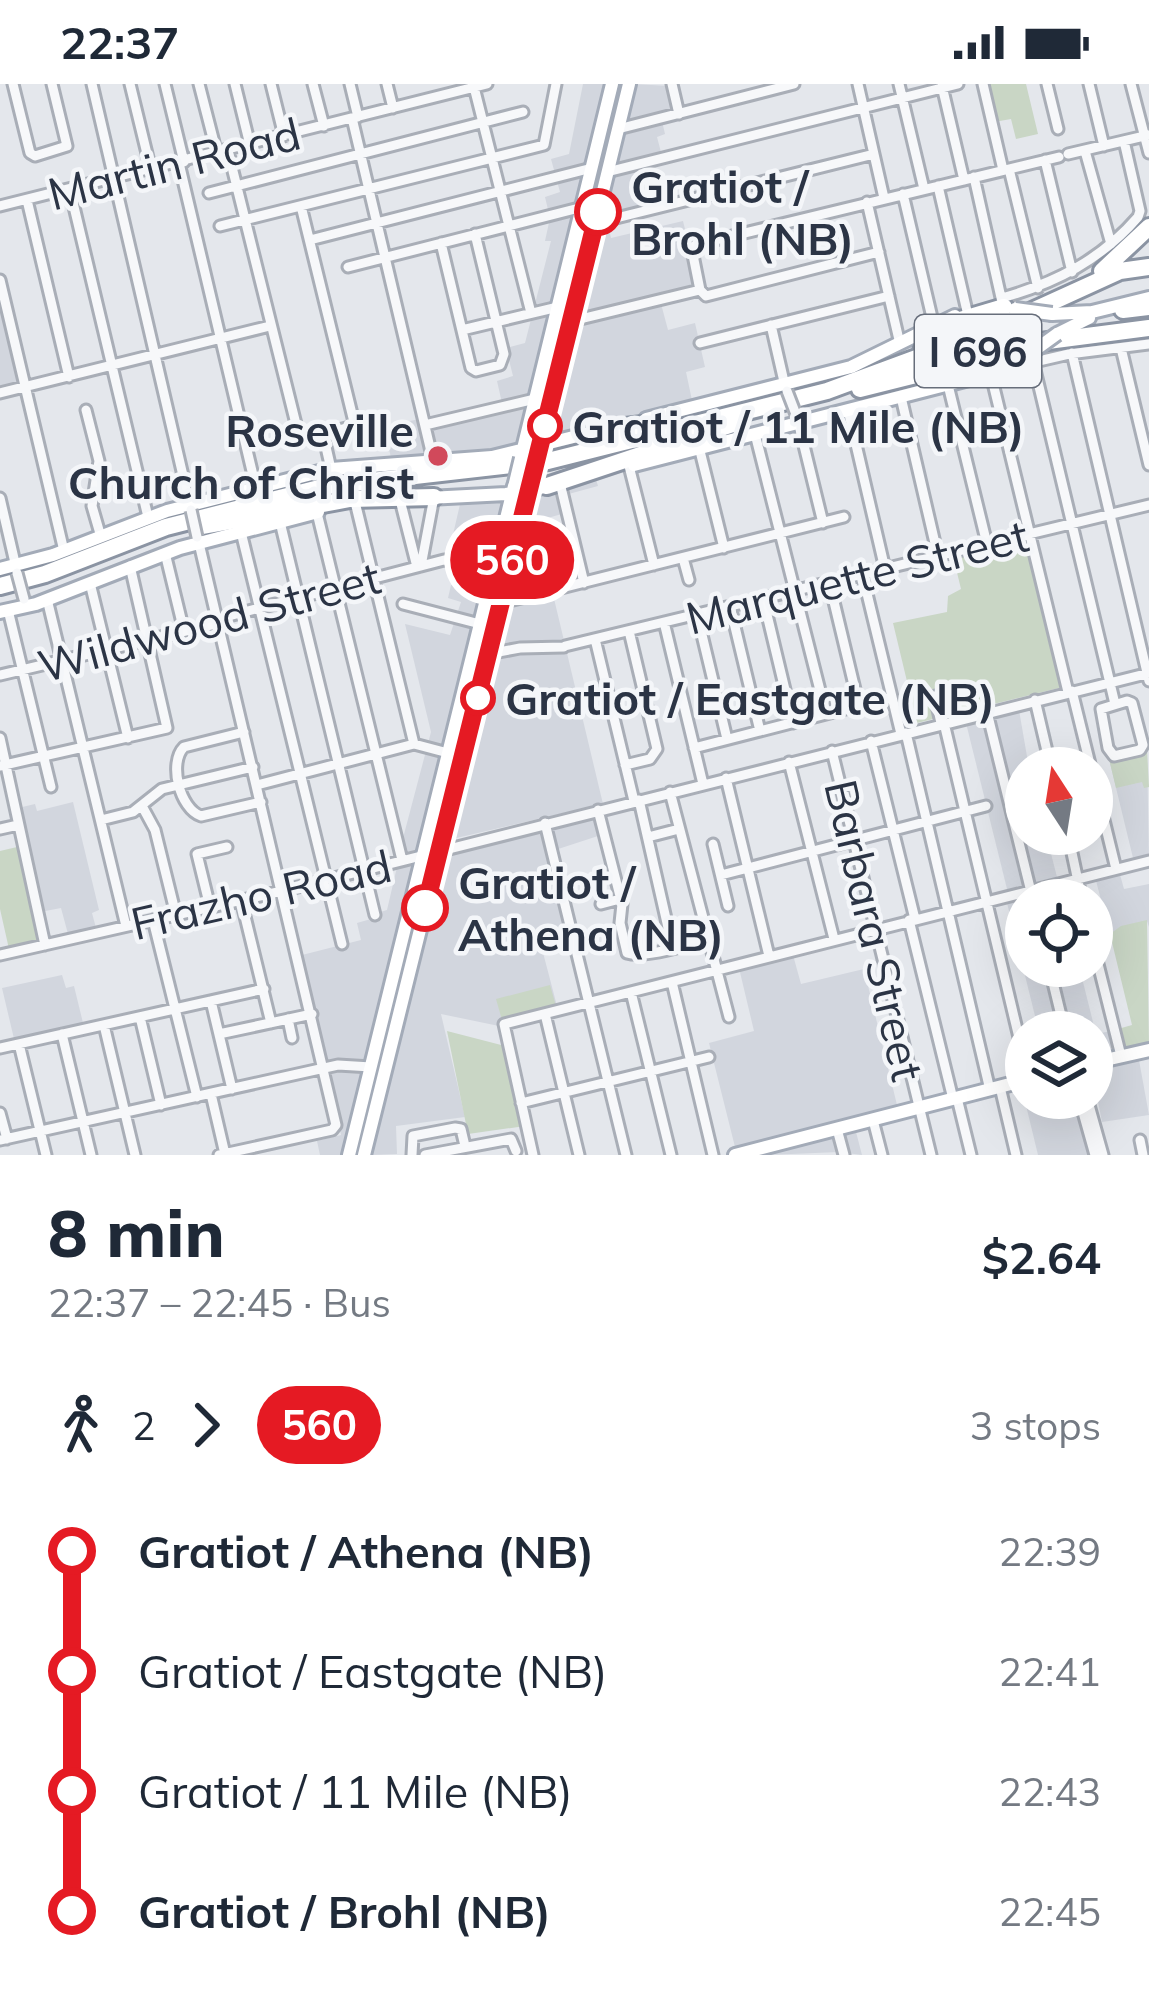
<!DOCTYPE html>
<meta charset="utf-8">
<style>
:root{--surface:#fff;--page:#f6f6f7;--text:#1f2937;--muted:#747a83}
body{margin:0;font-family:Mulish,sans-serif;background:var(--page);color:var(--text);height:100vh;display:flex;flex-direction:column;font-size:45px;white-space:nowrap}
*{box-sizing:border-box;margin:0}
p{font-size:39px;color:var(--muted)}
.icon{flex:none;width:66px;height:66px;fill:none;stroke:currentColor;stroke-width:2;stroke-linecap:round;stroke-linejoin:round}
.map{position:relative;height:1071px;overflow:hidden}
.sheet{display:flex;flex-direction:column;background:var(--surface);flex:1}
.sheet>*{flex:none}
.badge{padding:0 24px;border-radius:39px;font-size:42px;line-height:78px}
.needle{width:78px;rotate:348deg}
.fabs{position:absolute;left:1005px;top:663px;display:grid;gap:24px}
.fabs a{display:grid;place-items:center;width:108px;height:108px;border-radius:50%;background:var(--surface);box-shadow:0 12px 48px #0002;font-size:60px}
.map>.badge{position:absolute;translate:-50% -50%;box-shadow:0 0 0 6px #fff}
.legs{display:flex;align-items:center;gap:18px;height:132px;padding:0 48px;font-size:39px}
.legs p{margin-inline-start:auto}
.overview{display:flex;align-items:center;justify-content:space-between;height:204px;padding:0 48px}
h1{font-size:66px;font-weight:800;line-height:90px}
ul{padding:0 48px;list-style:none}
li{display:flex;align-items:center;gap:42px;height:120px;font-size:45px}
li i{display:grid;place-items:center;width:18px;height:100%;margin:0 15px;background:currentColor}
li i::after{content:'';width:30px;height:30px;margin:-15px;border:9px solid;border-radius:50%;background:var(--surface)}
li p{margin-inline-start:auto}
li:first-child i{background:linear-gradient(#0000 50%,currentColor 0)}
li:last-child i{background:linear-gradient(currentColor 50%,#0000 0)}
.status{display:flex;justify-content:space-between;align-items:center;height:84px;padding:0 60px;background:var(--surface);direction:ltr}
.status svg{height:33px;fill:currentColor}
.map>svg:first-child{display:block}
.built{fill:#d2d6de}
.green{fill:#c9d6c5}
.lines{fill:none;stroke-linecap:round;stroke-linejoin:round}
.minor-casing{stroke:#a9aeb7;stroke-width:15}
.major-casing{stroke:#a3abb8;stroke-width:18}
.highway-casing{stroke:#8b94a3;stroke-width:22}
.minor{stroke:#f7f8fa;stroke-width:9}
.major{stroke:#fff;stroke-width:12}
.highway{stroke:#fff;stroke-width:16}
.minor-bridge-casing{stroke:#a9aeb7;stroke-width:15;stroke-linecap:butt}
.major-bridge-casing{stroke:#a3abb8;stroke-width:18;stroke-linecap:butt}
.minor-bridge{stroke:#f7f8fa;stroke-width:9}
.major-bridge{stroke:#fff;stroke-width:12}
.line-1-casing{stroke:#fff;stroke-width:27}
.line-1{stroke:#e51a23;stroke-width:18}
.stop-1-dot{fill:#fff;stroke:#e51a23;stroke-width:6}
.poi-dot{fill:#d1495b;stroke:#f4f6f9;stroke-width:4.5}
.labels{text-anchor:middle;dominant-baseline:central;stroke-width:9;stroke-linejoin:round;paint-order:stroke}
.shield{fill:#f4f6f9;stroke:#676e7b;stroke-width:3}
.shield-label{font-size:42px;font-weight:bold;fill:#2b3445}
.street-label{font-size:45px;fill:#2b3445;stroke:#f4f6f9}
.stop-label{font-size:45px;font-weight:bold;fill:#2b3445;stroke:#f4f6f9;text-anchor:start}
.poi-label{font-size:45px;font-weight:bold;fill:#2b3445;stroke:#f4f6f9;text-anchor:end}
</style>
<div class="status"><b>22:37</b><svg viewBox="0 0 49 12"><path d="M0 12V9h3v3zM5 12V6h3v6zM10 12V3h3v9zM15 12V0h3v12zM26 1h20v11H26zM47 4h2v5h-2z"/></svg></div>
<div class="map">
<svg width="1149" height="1071" viewBox="0 0 1149 1071">
<rect width="100%" height="100%" fill="#e4e7ec"/>
<!-- built -->
<path class="built" d="M583 0H607L517 363 451 372 391 374 384 342 502 319 497 297 513 292 506 264 525 259 551 157H545L550 134 545 113 560 108 551 75 569 70Z
M632 0 670 2 676 28 661 33 665 50 657 53 662 72 645 77 651 100 644 102 649 125 607 136 611 154 683 137 699 202 660 216 668 246 695 239 705 283 686 288 693 321 548 356Z
M0 213 21 301 0 305Z
M595 392 598 402 565 411 569 428 544 435 545 442H549L555 474 545 477 603 720 448 756 533 410Z
M502 414 505 419 421 766 398 773 431 648 405 540 450 551 461 518 448 514 451 501 464 503 470 477 448 472 461 416Z
M1019 626 1029 684H1026V750H1046L1058 797 1008 809 966 639Z
M1147 666 1149 775 1134 778 1109 675Z
M73 718 99 826 92 829 96 844 68 850 61 824 40 828 18 724 35 720 37 727Z
M596 732 601 751 549 768 571 853 541 861 557 922 501 937 499 942 441 930 465 1033 396 1042 397 1070 371 1071 445 770Z
M415 778 343 1071H320L317 1057 341 1051 302 871 361 856 357 839 378 833 377 829 387 826 397 783Z
M1119 787 1124 805 1149 800V843L1147 837 1110 850 1095 793Z
M1026 809V882H1044L1061 948H1039L1006 815Z
M793 871 801 900 864 885 897 1021 735 1063 709 959 754 947 739 884Z
M1053 882H1079L1096 950 1111 947 1116 966 1092 971V948H1070Z
M62 891 66 904 74 902 84 943 15 959 2 904Z
M1139 976 1149 1031 1102 1038 1092 987Z
M1026 1004V1014H1077L1092 1071H1038L1022 1005Z
M856 1048 862 1071 839 1068 767 1071Z"/>
<!-- green -->
<path class="green" d="M985 0H1026L1038 50 1016 55 1011 35 994 38Z
M1028 454 1063 603 917 639 893 539 947 528 948 512 961 505 953 472Z
M1147 666 1149 703 1144 704 1142 698 1116 704 1109 675Z
M17 763 40 857 9 865 0 825V767Z
M1147 836 1149 961 1125 967 1118 945 1132 941 1110 850 1121 842Z
M550 901 556 922 502 936 496 915Z
M447 947 505 962 525 1042 468 1050Z"/>
<g class="lines">
<!-- minor casing -->
<g class="minor-casing">
<path id="minor" d="M13 0 30 69 35 72 67 62 52 0
M92 0 191 426
M130 0 151 86
M165 0 184 78
M199 0 217 70
M235 0 250 61
M271 0 284 52
M313 0 324 42
M350 0 358 33
M387 0 393 24
M672 0 679 30
M858 0 884 114
M899 0 924 105
M983 0 1003 86
M1047 0 1058 45
M1089 0 1104 62
M1131 0 1149 69
M942 2 964 96
M474 3 531 229
M352 34 433 376
M618 45 794 0
M228 67 300 356 350 343 354 338 301 122
M1085 67 1111 160
M1068 70 1149 51
M1045 76 1072 188
M179 79 256 404
M1009 85 1038 204
M607 88 958 0
M974 93 1002 218
M938 102 967 227
M70 106 148 433
M209 109 523 28
M903 110 934 242
M27 116 69 293
M867 118 900 260
M0 122 487 0
M596 139 874 70
M220 142 544 61 556 0
M310 156 592 84
M441 159 471 284 476 287 500 281 504 270 475 150
M879 168 706 212 700 206 692 166 695 161 1059 73
M348 183 583 123
M0 196 64 467
M1002 214C1055 199 1101 176 1138 133L1140 127 1124 57
M572 237 700 206
M771 241 785 302
M462 246 558 223
M700 259 889 212
M1121 264 1149 381
M1031 269 1115 620
M1072 269 1149 597
M1030 279 1069 270 1149 260
M991 291 1068 608
M948 301 987 460
M0 309 270 242
M901 313 938 472
M86 326 99 377 92 422 101 453
M848 326 885 485
M797 333 823 439
M425 341 535 315
M323 350 331 385
M755 350 826 630
M699 363 724 464
M629 382 654 481
M560 399 584 499
M0 414 16 483
M400 416 417 483
M356 422 414 660
M317 429 402 776
M280 438 375 831
M241 448 342 860
M198 455 336 1041 332 1046 219 1071
M165 469 184 547
M683 474 689 496
M421 482 434 413
M862 489 901 650
M829 497 859 622
M90 499 128 654
M763 514 793 639
M47 515 126 842
M501 519 844 433
M403 520 480 540
M730 522 760 647
M8 526 51 703
M697 530 727 655
M664 538 703 700
M595 555 634 717
M565 562 1149 421
M488 570 520 564 564 563
M0 591 215 540 221 534 444 476 494 483
M1072 607 1091 684
M935 612 941 639
M1035 616 1051 684
M1127 617 1132 619 1143 661 1140 666 1114 672 1108 664 1101 625Z
M987 628 1033 816
M944 639 1026 983
M244 648 184 663C168 679 180 725 201 732L261 718
M906 649 990 1006
M0 654 45 861
M871 657 915 835
M694 664 892 613
M832 667 931 1071
M789 678 834 855
M625 681 650 675 657 665 629 547
M0 682 167 644 130 482
M1092 687 1116 785
M726 694 769 872
M257 701 414 660 448 669
M670 708 729 933
M639 716 672 861
M142 722 155 746 176 831
M598 726 622 820 620 839 627 869C643 874 694 862 705 851
M101 736 133 728 162 705 253 683
M545 739 626 1071
M0 745 18 741
M1068 750 1082 816
M648 753 679 745
M713 760 728 822
M721 791 986 722
M241 816 271 939
M601 820 620 815
M210 823 197 770 227 763
M153 836 197 1013
M909 836 953 1015
M1092 856 1121 972
M0 871 282 807 1149 589
M1049 882 1065 948
M672 898 713 1071
M631 908 671 1071
M211 917 232 1005
M545 930 579 1071
M140 933 161 1021
M288 935 292 954
M104 941 135 1071
M62 950 91 1071
M219 950 312 930
M19 960 46 1071
M0 964 264 905
M1000 1003 1016 1071
M211 1010 225 1070
M957 1014 971 1071
M1079 1014 1095 1071
M1087 1014 1103 1071
M521 1019 709 973
M0 1029 7 1055
M873 1036 882 1071
M837 1045 844 1071
M0 1056 338 981 371 983
M1140 1056 1143 1071
M412 1071 413 1052 455 1044 461 1045 465 1062
M425 1071 511 1055 516 1067
M533 1071 504 940 1149 777"/>
</g>
<!-- major casing -->
<g class="major-casing">
<path id="major" d="M1052 230 1092 228 1149 214
M1057 250 1089 234
M646 335 851 283 955 232
M540 366 629 0
M521 373 612 0
M634 381 1004 286
M428 414 506 410 550 402
M0 485 53 471 167 427 331 385 492 373 614 343
M0 528 36 520 180 464 318 428
M1092 979 1149 966
M349 1071 514 402
M364 1071 530 403
M735 1071 1026 996"/>
</g>
<!-- highway casing -->
<g class="highway-casing">
<path id="highway" d="M1102 187 1149 143
M1123 226 1149 223
M922 267 957 237 1004 223
M942 275 986 265 1149 244
M860 305 940 285 997 283 1026 273
M609 345 659 339
M547 402 733 340
M203 442 350 415 434 413
M0 502 45 490 166 443 327 402 548 377 827 307 984 249 1120 187 1149 183"/>
</g>
<!-- minor -->
<use href="#minor" class="minor"/>
<!-- major -->
<use href="#major" class="major"/>
<!-- highway -->
<use href="#highway" class="highway"/>
<!-- minor-bridge casing -->
<g class="minor-bridge-casing">
<path id="minor-bridge" d="M787 307 797 333
M191 426 197 453
M17 489 24 515"/>
</g>
<!-- major-bridge casing -->
<g class="major-bridge-casing">
<path id="major-bridge" d="M1015 225 1052 230
M1035 266 1057 250
M532 396 538 371
M515 399 521 374"/>
</g>
<!-- minor-bridge -->
<use href="#minor-bridge" class="minor-bridge"/>
<!-- major-bridge -->
<use href="#major-bridge" class="major-bridge"/>
</g>
<g class="lines">
<!-- line-1 casing -->
<g class="line-1-casing">
<path id="line-1" d="M425 824 598 128"/>
</g>
<!-- line-1 -->
<use href="#line-1" class="line-1"/>
</g>
<!-- markers -->
<g class="stop-1-dot">
<circle cx="598" cy="128" r="21"/>
<circle cx="545" cy="342" r="15"/>
<circle cx="478" cy="614" r="15"/>
<circle cx="425" cy="824" r="21"/>
</g>
<circle class="poi-dot" cx="438" cy="372" r="12"/>
<g class="labels">
<!-- shield labels -->
<rect class="shield" x="915" y="231" width="126" height="72" rx="9"/>
<g class="shield-label">
<text x="978" y="267">I 696</text>
</g>
<!-- street labels -->
<g class="street-label">
<text transform="translate(174 79) rotate(-14)">Martin Road</text>
<text transform="translate(857 492) rotate(-14)">Marquette Street</text>
<text transform="translate(209 537) rotate(-15)">Wildwood Street</text>
<text transform="translate(261 810) rotate(-13)">Frazho Road</text>
<text transform="translate(875 846) rotate(77)">Barbara Street</text>
</g>
<!-- stop labels -->
<g class="stop-label">
<text x="631" y="102">Gratiot /<tspan x="631" dy="52">Brohl (NB)</tspan></text>
<text x="572" y="342">Gratiot / 11 Mile (NB)</text>
<text x="505" y="614">Gratiot / Eastgate (NB)</text>
<text x="458" y="798">Gratiot /<tspan x="458" dy="52">Athena (NB)</tspan></text>
</g>
<!-- poi labels -->
<g class="poi-label">
<text x="414" y="346">Roseville<tspan x="414" dy="52">Church of Christ</tspan></text>
</g>
</g>
</svg>
<div class="fabs">
<a><svg class="needle" viewBox="-14 -14 28 28"><path d="M0-13l5 13h-10z" fill="#e53935"/><path d="M0 13l5-13h-10z" fill="#747a83"/></svg></a>
<a><svg class="icon" aria-label="locate" viewBox="0 0 24 24"><circle cx="12" cy="12" r="6"/><path d="M12 2v4M12 18v4M2 12h4M18 12h4"/></svg></a>
<a><svg class="icon" aria-label="layers" viewBox="0 0 24 24"><path d="M12 4l9 5-9 5-9-5zM3 14l9 5 9-5"/></svg></a>
</div>
<b class="badge" style="left:512px;top:476px;background:#e51a23;color:#fff">560</b>
</div>
<section class="sheet">
<div class="overview"><div><h1>8 min</h1><p>22:37 – 22:45 · Bus</p></div><b>$2.64</b></div>
<div class="legs"><svg class="icon" aria-label="walk" viewBox="0 0 24 24"><circle cx="13" cy="4" r="2"/><path d="M13 8l-2 6 4 7M11 14l-3 7M7 12l3-4h3l4 4"/></svg>2<svg class="icon" aria-label="forward" viewBox="0 0 24 24"><path d="M9 5l7 7-7 7"/></svg><b class="badge" style="background:#e51a23;color:#fff">560</b><p>3 stops</p></div>
<ul>
<li><i style="color:#e51a23"></i><b>Gratiot / Athena (NB)</b><p>22:39</p></li>
<li><i style="color:#e51a23"></i><span>Gratiot / Eastgate (NB)</span><p>22:41</p></li>
<li><i style="color:#e51a23"></i><span>Gratiot / 11 Mile (NB)</span><p>22:43</p></li>
<li><i style="color:#e51a23"></i><b>Gratiot / Brohl (NB)</b><p>22:45</p></li>
</ul>
</section>
